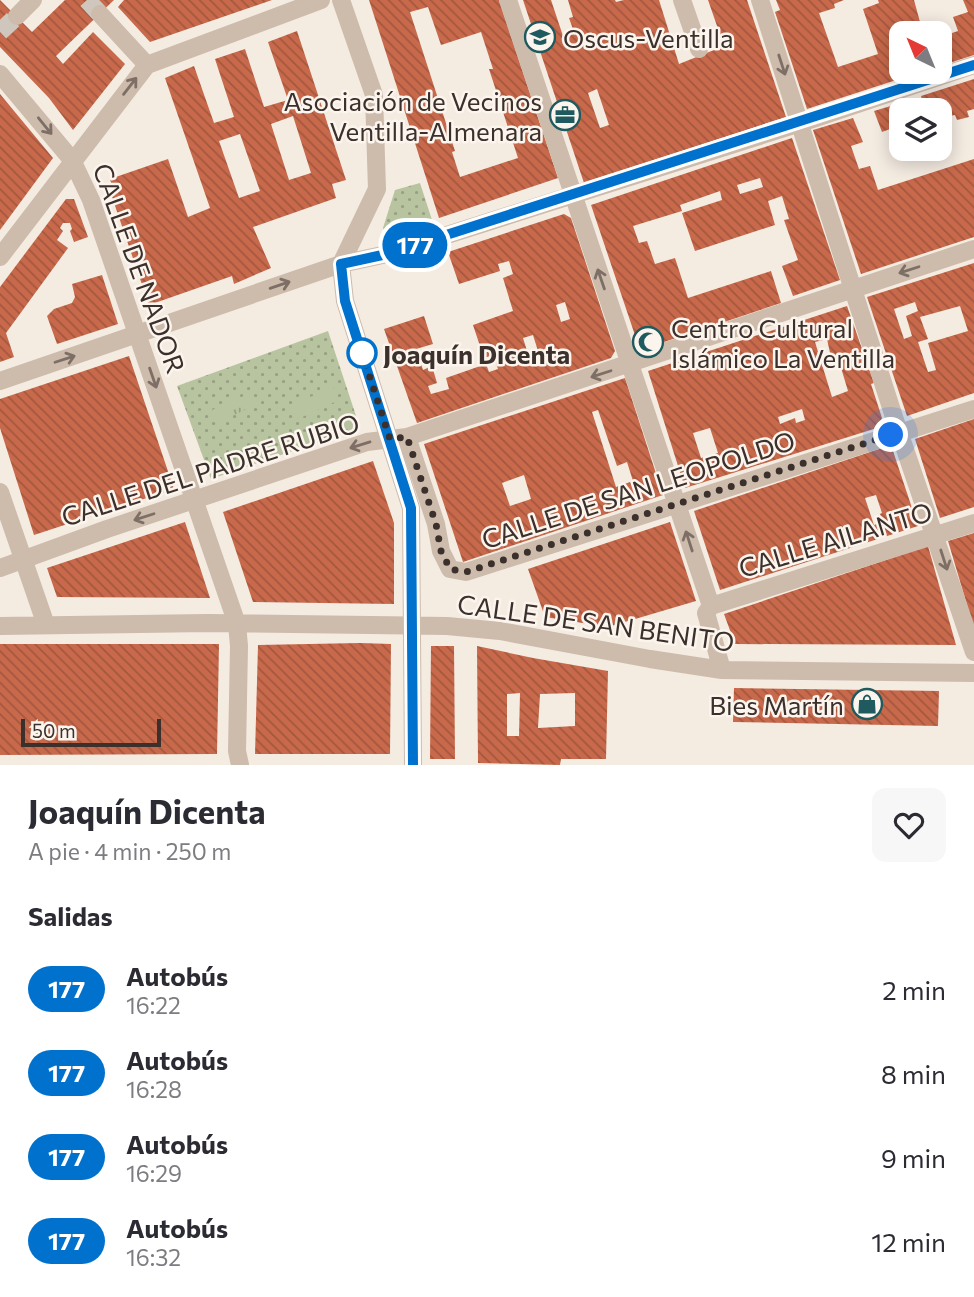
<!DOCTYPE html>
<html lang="es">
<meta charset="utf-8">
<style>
:root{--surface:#fff;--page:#f7f7f7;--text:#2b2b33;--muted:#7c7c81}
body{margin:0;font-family:Commissioner,sans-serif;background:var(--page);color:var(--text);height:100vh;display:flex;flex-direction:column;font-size:26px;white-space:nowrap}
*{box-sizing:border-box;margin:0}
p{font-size:23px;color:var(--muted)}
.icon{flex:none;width:38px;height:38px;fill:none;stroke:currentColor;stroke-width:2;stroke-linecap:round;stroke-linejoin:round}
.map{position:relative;height:765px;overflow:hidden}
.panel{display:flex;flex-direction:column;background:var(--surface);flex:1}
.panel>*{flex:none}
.badge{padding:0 14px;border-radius:23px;font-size:24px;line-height:46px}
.needle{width:46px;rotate:317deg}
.controls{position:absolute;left:889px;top:21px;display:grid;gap:14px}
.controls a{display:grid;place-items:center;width:63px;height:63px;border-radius:14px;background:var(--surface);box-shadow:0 4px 18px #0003;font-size:35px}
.scale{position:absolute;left:21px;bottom:18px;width:140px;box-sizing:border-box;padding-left:7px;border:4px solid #3b302b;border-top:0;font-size:19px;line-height:24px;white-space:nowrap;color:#3b302b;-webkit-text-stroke:5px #fbf5ee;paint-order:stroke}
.you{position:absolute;width:35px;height:35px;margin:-18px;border:5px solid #fff;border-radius:50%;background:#1a73e8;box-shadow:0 0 0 10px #1a73e833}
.map>.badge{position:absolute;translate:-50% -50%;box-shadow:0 0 0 4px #fff}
h2{padding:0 28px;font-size:26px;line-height:63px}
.round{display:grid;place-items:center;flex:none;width:74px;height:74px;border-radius:14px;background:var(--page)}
.overview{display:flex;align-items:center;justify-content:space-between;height:119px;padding:0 28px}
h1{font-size:33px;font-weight:700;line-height:52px}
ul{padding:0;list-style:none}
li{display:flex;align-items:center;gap:21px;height:84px;padding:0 28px}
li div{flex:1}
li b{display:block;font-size:26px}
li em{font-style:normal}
li .badge{min-width:77px;font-weight:700;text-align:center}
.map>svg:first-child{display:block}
.grass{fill:url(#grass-dots)}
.park{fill:url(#park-tufts)}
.building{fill:url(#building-back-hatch);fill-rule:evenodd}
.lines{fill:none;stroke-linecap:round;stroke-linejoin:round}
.minor-tunnel{stroke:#cfc6bd;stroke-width:18;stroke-dasharray:18 9;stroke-linecap:butt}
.minor{stroke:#cdbbac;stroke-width:18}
.oneway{stroke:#7d6f65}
.line-casing{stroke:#fff;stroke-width:16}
.line{stroke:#0072ce;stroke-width:10}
.walk{stroke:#3b302b;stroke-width:7;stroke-dasharray:0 12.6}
.stop-dot{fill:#fff;stroke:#0072ce;stroke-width:3.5}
.labels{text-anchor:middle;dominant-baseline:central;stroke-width:5;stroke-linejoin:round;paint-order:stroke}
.poi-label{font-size:26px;fill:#3b302b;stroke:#fbf5ee;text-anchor:start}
.street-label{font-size:26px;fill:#3b302b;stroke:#fbf5ee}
.stop-label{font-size:26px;font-weight:bold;fill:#3b302b;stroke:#fbf5ee;text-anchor:start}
</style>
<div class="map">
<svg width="974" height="765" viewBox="0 0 974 765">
<defs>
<pattern id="grass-dots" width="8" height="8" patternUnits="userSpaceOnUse" patternTransform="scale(1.75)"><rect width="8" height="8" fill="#b8c4a0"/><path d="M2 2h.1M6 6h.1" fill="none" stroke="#97a083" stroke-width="1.8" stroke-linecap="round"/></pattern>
<pattern id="park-tufts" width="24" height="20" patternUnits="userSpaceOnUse" patternTransform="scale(1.75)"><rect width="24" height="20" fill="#b8c4a0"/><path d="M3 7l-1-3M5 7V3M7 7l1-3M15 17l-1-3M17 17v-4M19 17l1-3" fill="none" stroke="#97a083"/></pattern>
<pattern id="building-back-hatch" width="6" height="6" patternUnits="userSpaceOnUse" patternTransform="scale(1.75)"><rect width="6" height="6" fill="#c8694b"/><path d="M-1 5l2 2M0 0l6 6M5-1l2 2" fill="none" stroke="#a4573f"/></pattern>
</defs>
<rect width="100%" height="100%" fill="#f4ebe1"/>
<!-- grass -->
<path class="grass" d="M420 183 432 220 386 236 383 228 395 190Z
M328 331 360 428 211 479 177 386Z"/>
<!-- park -->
<path class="park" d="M333 386 339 400 298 419 292 406Z
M251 393 256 405 218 422 212 410Z"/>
<!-- building -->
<path class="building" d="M0 0 32 32 65 0H114L56 56 63 64 93 32 125 64 73 130 49 98 0 47Z
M124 0H272L150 42 118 7Z
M369 0H499L558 178 439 218ZM428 7 441 45 481 32 493 69H489L518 158 460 177 452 152 455 151 410 12Z
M523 0H551L563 36 574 32 569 18 573 17 568 0H615L616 2 624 0H659L679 64 724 46 708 0H747L786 117 584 183ZM597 89 609 125 600 128 588 93Z
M776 0H844L834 4 835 8 819 13 838 67 878 54 863 9 879 3 878 0H914L923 33H901V72H921L807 109 775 12 780 10Z
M963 0H974V55L940 66V37L958 31 953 17 968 12Z
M297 31 346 180 332 184 336 198 253 227 271 268 234 284 232 276 149 305 111 194 114 193 110 179 168 159 188 217 210 208 165 78 194 66 214 123 234 117 215 59 245 49 264 107 288 100 268 42ZM293 116 311 173 289 180 271 124ZM240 134 260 191 239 198 219 141Z
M974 79V109L967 111 969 117 957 120 955 115 950 116 951 119 940 123V110H925L921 96Z
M0 94 53 158 0 230Z
M894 105 901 125 882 132 874 111Z
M853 118 863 142 851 146 859 169 870 166 878 190 974 159V237L861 274 813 130Z
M792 138 840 280 793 296 782 266 798 260 784 220 789 219 782 196 768 201 775 225 695 251 682 213 722 200 720 191 680 205 682 211 633 226 639 243 647 241 655 264 675 258 688 298 771 271 781 303 640 350 591 205ZM760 178 763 187 740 194 737 185Z
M66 199H74L88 237 74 242 70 231 72 229 70 223H63L60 228 63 231 57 240 68 248 6 333 14 357 0 362V287Z
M564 214 571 218 615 351 611 358 417 423 384 329 424 316 433 344 416 349 423 370 432 366 437 383 428 386 431 394 449 389 446 378 486 364 489 372 498 369 493 355 484 358 473 325 513 311 503 278 513 274 509 261 498 264 500 271 459 284 448 252ZM565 302 570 319 561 322 556 305ZM533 335 538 351 528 354 523 338Z
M974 263V393L907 416 867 297ZM915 302 918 311 906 316 912 336 904 339 894 309ZM960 306 968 331 928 343 936 370 928 372 918 342 928 339 920 317Z
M102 275 118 324 57 344 47 316 54 309 72 303 75 297 72 284Z
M847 306 874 383 871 384 882 418 877 428 685 488 648 371ZM827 339 832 362 839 361 848 391 832 397 815 342ZM802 409 805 420 796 423 795 418 780 424 778 417ZM710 428 718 453 701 458 693 433Z
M129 356 174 489 34 535 0 428V399Z
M625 378 663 495 463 562 424 444ZM598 410 617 466 627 462 633 481 616 487 592 412ZM524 475 531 499 510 506 502 483Z
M974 419V507L940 518 915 439Z
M891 445 918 526 720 590 694 511ZM876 495 882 513 880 514 882 522 874 525 865 498Z
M373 461 394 523V604L253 602 223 512Z
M185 522 210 598 57 597 47 568Z
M670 522 696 601 608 627 545 617 528 569Z
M974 533V625H973L948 541Z
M928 546 956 645 735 644 724 614Z
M360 643 391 644 390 754H255L258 645Z
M0 644H219L217 754 0 755Z
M431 646H454L455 759H430Z
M477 646 533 658 608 671 606 759H561L560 765 478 763ZM520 693 519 736H507V694ZM575 693V726L538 728 540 694Z
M734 688 939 691 938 726 733 722Z"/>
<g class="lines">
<!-- minor-tunnel -->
<path class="minor-tunnel" d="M87 0 100 14
M0 32 17 16"/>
<!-- minor -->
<path class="minor" d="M341 0 374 95 377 189 341 264 345 301 411 508 413 765
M508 0 711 606 706 613 722 670
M682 0 699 49
M760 0 894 417 974 652
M100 14 147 65
M17 16 33 0
M0 74 72 160 91 200 237 624 239 646 237 751 240 765
M0 257 147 65 321 0
M0 381 341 264 387 254 813 119 974 65
M407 437 436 524 441 551 450 569 466 572 974 409
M0 492 46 625
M0 568 107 529 367 442 407 437 974 249
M711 606 974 523
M0 626 207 623 447 626 500 631 650 659 722 670 974 673"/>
</g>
<!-- one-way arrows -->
<defs><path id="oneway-shaft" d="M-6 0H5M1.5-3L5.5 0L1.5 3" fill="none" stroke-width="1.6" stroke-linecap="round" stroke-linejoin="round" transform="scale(1.75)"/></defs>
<g class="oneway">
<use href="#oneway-shaft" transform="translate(782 65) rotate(72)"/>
<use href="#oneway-shaft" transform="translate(130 86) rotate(-52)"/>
<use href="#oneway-shaft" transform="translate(45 126) rotate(51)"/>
<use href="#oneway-shaft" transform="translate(909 270) rotate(162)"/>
<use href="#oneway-shaft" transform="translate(601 279) rotate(-109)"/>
<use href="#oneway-shaft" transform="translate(280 285) rotate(-19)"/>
<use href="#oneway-shaft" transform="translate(65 359) rotate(-18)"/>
<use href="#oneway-shaft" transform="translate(601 374) rotate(162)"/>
<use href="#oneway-shaft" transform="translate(153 378) rotate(71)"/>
<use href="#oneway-shaft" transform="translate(360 445) rotate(163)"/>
<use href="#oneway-shaft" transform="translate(144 517) rotate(162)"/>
<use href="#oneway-shaft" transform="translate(689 541) rotate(-108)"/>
<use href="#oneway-shaft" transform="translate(944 560) rotate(72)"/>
</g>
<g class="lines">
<!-- line casing -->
<g class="line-casing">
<path id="line" d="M413 765 411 508 345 301 341 264 387 254 974 65"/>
</g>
<!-- line -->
<use href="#line" class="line"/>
<!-- walk -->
<path class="walk" d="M362 353 390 439 407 437 436 524 441 551 450 569 466 572 891 435"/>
</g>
<!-- icons -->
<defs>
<g id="school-ring" transform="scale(1.575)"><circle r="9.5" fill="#fbf5ee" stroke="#1f5a5e" stroke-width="1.5"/><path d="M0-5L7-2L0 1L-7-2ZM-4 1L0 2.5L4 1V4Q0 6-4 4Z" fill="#1f5a5e"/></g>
<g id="office-ring" transform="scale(1.575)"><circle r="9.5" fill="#fbf5ee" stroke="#1f5a5e" stroke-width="1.5"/><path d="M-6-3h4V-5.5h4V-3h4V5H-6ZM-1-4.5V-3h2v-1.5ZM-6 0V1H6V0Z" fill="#1f5a5e"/></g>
<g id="mosque-ring" transform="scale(1.575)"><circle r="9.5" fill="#fbf5ee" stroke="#1f5a5e" stroke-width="1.5"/><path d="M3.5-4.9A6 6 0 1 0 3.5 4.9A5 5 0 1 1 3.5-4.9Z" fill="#1f5a5e"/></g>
<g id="shop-ring" transform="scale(1.575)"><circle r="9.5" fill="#fbf5ee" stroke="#1f5a5e" stroke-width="1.5"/><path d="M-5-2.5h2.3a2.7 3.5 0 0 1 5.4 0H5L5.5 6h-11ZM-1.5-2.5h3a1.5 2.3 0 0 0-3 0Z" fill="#1f5a5e"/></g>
</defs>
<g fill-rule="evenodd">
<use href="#school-ring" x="540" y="37"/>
<use href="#office-ring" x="565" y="115"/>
<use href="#mosque-ring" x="648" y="342"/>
<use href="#shop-ring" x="867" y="704"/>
</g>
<!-- markers -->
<circle class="stop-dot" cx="362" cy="353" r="14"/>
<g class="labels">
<!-- poi labels -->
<g class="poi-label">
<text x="563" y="37">Oscus-Ventilla</text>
<text x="542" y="100" text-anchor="end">Asociación de Vecinos<tspan x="542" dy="30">Ventilla-Almenara</tspan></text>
<text x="671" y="327">Centro Cultural<tspan x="671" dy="30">Islámico La Ventilla</tspan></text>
<text x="844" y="704" text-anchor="end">Bies Martín</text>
</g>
<!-- street labels -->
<g class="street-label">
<text transform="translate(140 268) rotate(70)">CALLE DE NADOR</text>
<text transform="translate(210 469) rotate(-18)">CALLE DEL PADRE RUBIO</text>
<text transform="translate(638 489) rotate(-18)">CALLE DE SAN LEOPOLDO</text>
<text transform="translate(835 539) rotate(-17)">CALLE AILANTO</text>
<text transform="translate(596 622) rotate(8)">CALLE DE SAN BENITO</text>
</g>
<!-- stop labels -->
<g class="stop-label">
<text x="383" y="353">Joaquín Dicenta</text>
</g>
</g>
</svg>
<div class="controls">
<a><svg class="needle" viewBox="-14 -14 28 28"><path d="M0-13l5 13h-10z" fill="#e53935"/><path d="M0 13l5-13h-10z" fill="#7c7c81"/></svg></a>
<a><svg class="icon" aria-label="layers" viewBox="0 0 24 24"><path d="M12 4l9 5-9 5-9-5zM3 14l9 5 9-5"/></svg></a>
</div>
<div class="scale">50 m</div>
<div class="you" style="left:891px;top:435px"></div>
<b class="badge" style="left:415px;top:245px;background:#0072ce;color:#fff">177</b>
</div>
<section class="panel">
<div class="overview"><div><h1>Joaquín Dicenta</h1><p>A pie · 4 min · 250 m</p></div><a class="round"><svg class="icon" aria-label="heart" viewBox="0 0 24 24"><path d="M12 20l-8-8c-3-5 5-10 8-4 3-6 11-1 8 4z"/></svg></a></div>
<h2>Salidas</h2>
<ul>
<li><span class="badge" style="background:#0072ce;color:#fff">177</span><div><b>Autobús</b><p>16:22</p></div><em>2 min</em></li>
<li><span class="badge" style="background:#0072ce;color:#fff">177</span><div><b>Autobús</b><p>16:28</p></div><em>8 min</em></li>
<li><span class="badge" style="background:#0072ce;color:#fff">177</span><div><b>Autobús</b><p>16:29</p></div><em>9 min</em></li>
<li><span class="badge" style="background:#0072ce;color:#fff">177</span><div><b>Autobús</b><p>16:32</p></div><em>12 min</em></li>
</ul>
</section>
